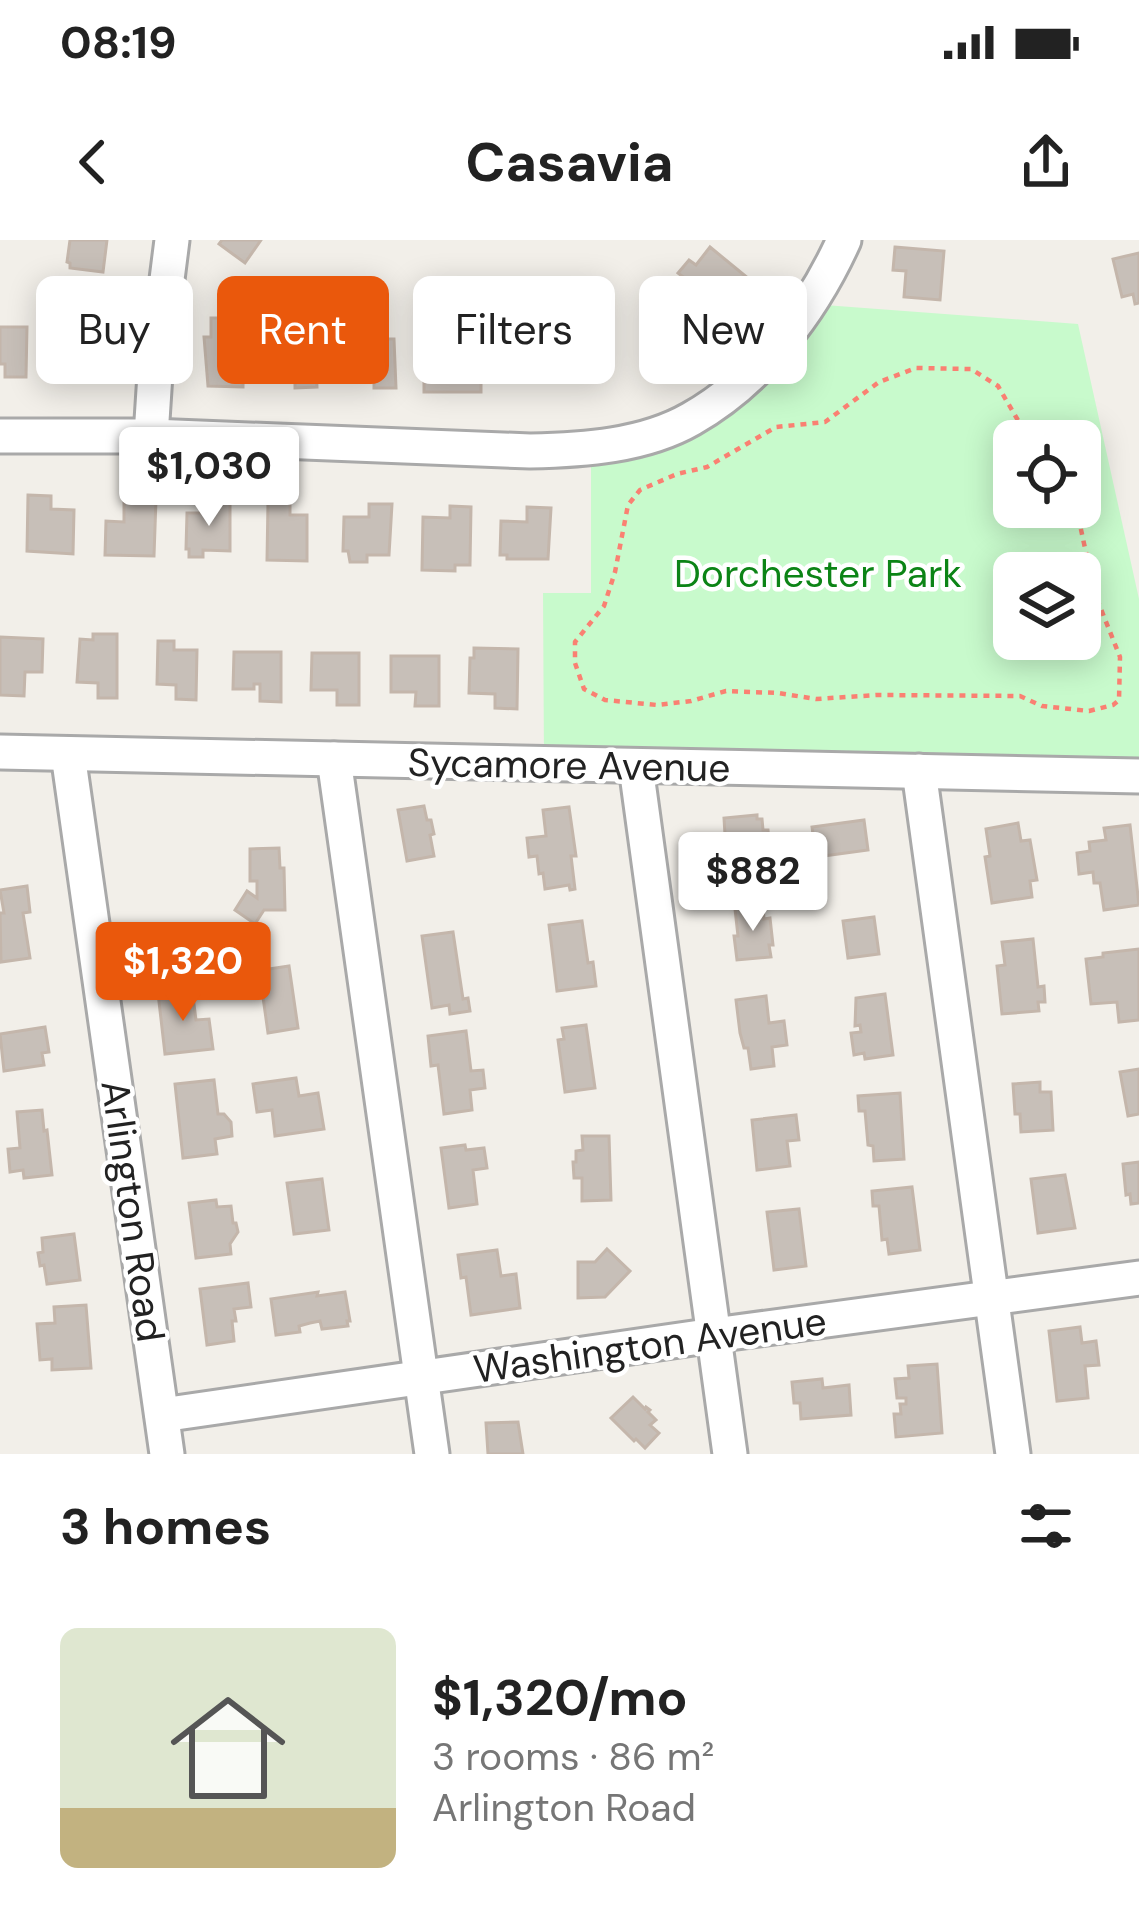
<!DOCTYPE html>
<html lang="en">
<head>
<meta charset="utf-8">
<style>
	:root { --surface:#fff; --page:#f2f2f2; --text:#222; --muted:#767676; --accent:#ea580c }
	body { margin:0; font-family:"DM Sans",sans-serif; background:var(--page); color:var(--text); height:100vh; display:flex; flex-direction:column; font-size:45px; white-space:nowrap }
	* { box-sizing:border-box; margin:0 }
	p { font-size:39px; color:var(--muted) }
	.icon { flex:none; width:66px; height:66px; fill:none; stroke:currentColor; stroke-width:2; stroke-linecap:round; stroke-linejoin:round }
	.map { position:relative; height:1214px; overflow:hidden }
	.sheet { display:flex; flex-direction:column; background:var(--surface); flex:1 }
	.sheet>* { flex:none }
	.hud { position:absolute; left:36px; top:36px; width:1068px; height:108px; display:flex; gap:24px }
	.buttons { position:absolute; left:993px; top:180px; display:grid; gap:24px }
	.buttons a { display:grid; place-items:center; width:108px; height:108px; border-radius:18px; background:var(--surface); box-shadow:0 6px 30px #0003; font-size:60px }
	.price { position:absolute; translate:-50% -102px; padding:0 27px; border-radius:12px; background:#fff; color:#222; font-size:39px; line-height:78px; filter:drop-shadow(0 3px 6px #0008) }
	.price::after { content:''; position:absolute; left:50%; top:72px; width:36px; height:27px; margin-left:-18px; background:inherit; clip-path:polygon(0 0,100% 0,50% 100%) }
	.price.selected { background:var(--accent); color:#fff }
	ul { padding:0; list-style:none }
	li { display:flex; align-items:center; gap:36px; height:300px; padding:0 60px }
	li span { display:grid; place-items:center; flex:none; width:336px; height:240px; border-radius:18px; color:#555 }
	li>.icon { margin-inline-start:auto }
	span .icon { width:144px; height:144px; fill:#fffc; stroke-width:1 }
	li b { font-size:51px }
	h2 { display:flex; justify-content:space-between; align-items:center; height:144px; padding:0 60px; font-size:51px }
	.tag { padding:0 42px; border-radius:18px; background:var(--surface); box-shadow:0 6px 30px #0003; font-size:42px; line-height:108px }
	.tag.selected { background:var(--accent); color:#fff }
	.status { display:flex; justify-content:space-between; align-items:center; height:84px; padding:0 60px; background:var(--surface); direction:ltr }
	.status svg { height:33px; fill:currentColor }
	header { display:flex; justify-content:space-between; align-items:center; height:156px; padding:0 60px; background:var(--surface); font-size:54px; font-weight:700 }
	.map>svg:first-child { display:block }
	.park { fill:#c8facc; fill-rule:evenodd }
	.building { fill:#c7bfb8; stroke:#c4b6ab; stroke-width:3 }
	.lines { fill:none; stroke-linecap:round; stroke-linejoin:round }
	.minor-casing { stroke:#a9a9a9; stroke-width:39 }
	.path { stroke:#fa8072; stroke-width:4.5; stroke-dasharray:6 6; stroke-linecap:butt }
	.minor { stroke:#fff; stroke-width:33 }
	.labels { text-anchor:middle; dominant-baseline:central; stroke-width:9; stroke-linejoin:round; paint-order:stroke }
	.park-label { font-size:39px; fill:#0c8416; stroke:#fff }
	.street-label { font-size:39px; fill:#222; stroke:#fff }
</style>
</head>
<body>
<div class="status"><b>08:19</b><svg viewBox="0 0 49 12"><path d="M0 12V9h3v3zM5 12V6h3v6zM10 12V3h3v9zM15 12V0h3v12zM26 1h20v11H26zM47 4h2v5h-2z"/></svg></div>
<header><svg class="icon" aria-label="back" viewBox="0 0 24 24"><path d="M15 5l-7 7 7 7"/></svg>Casavia<svg class="icon" aria-label="share" viewBox="0 0 24 24"><path d="M12 15V3M7 8l5-5 5 5M5 13v7h14v-7"/></svg></header>
<div class="map">
<svg width="1139" height="1214" viewBox="0 0 1139 1214">
	<rect width="100%" height="100%" fill="#f2efe9"/>
	<!-- park -->
	<path class="park" d="M811,64L1078,84L1139,359V536L544,524L543,353H591V207L662,192ZM1014,201H1080V267H1014ZM1014,333H1080V399H1014Z"/>
	<!-- building -->
	<g class="building">
		<path d="M70,0H107L103,32L70,28V23L67,22Z"/>
		<path d="M222,0H261L245,23L219,4Z"/>
		<path d="M710,7L749,39L735,55L723,46L712,60L678,33L689,20L696,25Z"/>
		<path d="M895,7L944,11L940,60L904,57L906,31L893,30Z"/>
		<path d="M1139,13V63L1135,64L1133,54L1122,57L1113,19Z"/>
		<path d="M66,70L99,75L89,142L64,138L65,128L58,126Z"/>
		<path d="M211,78H244L243,147L208,146L204,97H211Z"/>
		<path d="M0,87H27L26,137H5V124H0Z"/>
		<path d="M268,97H315L317,147L295,148V133H268Z"/>
		<path d="M353,99H394L396,148H374V134H347V104H353Z"/>
		<path d="M436,106H454V120H469V128H481V152H424V120H436Z"/>
		<path d="M28,255L51,256V269L74,270L73,314L27,311Z"/>
		<path d="M124,258L156,259L154,316L105,315L106,281L124,282Z"/>
		<path d="M207,260H230V311L203,310V317H189V309H186L187,273H207Z"/>
		<path d="M268,262H290V275H307V321L267,320Z"/>
		<path d="M369,264H392L389,315H367V322H350L348,311H343L344,277H369Z"/>
		<path d="M450,266L471,267L470,325H455V331L422,330L423,277L450,278Z"/>
		<path d="M527,267L551,268L548,319H507V315H500L501,281L527,282Z"/>
		<path d="M93,394H117V458H98V443L77,442L80,399L93,400Z"/>
		<path d="M0,397L43,399L42,432H25L24,456L0,455Z"/>
		<path d="M158,401H174V410H197L196,460L176,459V445L157,444Z"/>
		<path d="M474,408L518,409L517,469L495,468V454L469,453L470,418H474Z"/>
		<path d="M234,412H281V462L260,461V444H254V449H233Z"/>
		<path d="M312,413H359V465H337V450H311Z"/>
		<path d="M391,416H439V466H415L416,452H391Z"/>
		<path d="M424,566L427,580H431L434,594L430,595L434,616L407,621L398,570Z"/>
		<path d="M569,567L576,616H571L575,649L570,650L569,645L545,649L543,633L539,634L537,616L529,617L527,598L546,596L543,570Z"/>
		<path d="M757,575V579H762L763,590H768L770,614L759,615L760,626L727,628L724,578Z"/>
		<path d="M864,580L868,610L816,617L812,587Z"/>
		<path d="M1018,583L1021,601L1030,600L1037,640L1030,641L1032,657L992,663L985,617L990,616L986,589Z"/>
		<path d="M1130,585L1139,665L1104,670L1100,643H1094L1093,632L1079,634L1077,613L1090,611L1089,602L1106,600L1104,588Z"/>
		<path d="M279,608L280,628H284L285,670H264L255,684L235,670L247,651L257,658V641H250V609Z"/>
		<path d="M27,646L30,672L23,673L30,718L1,722L0,673H4L0,650Z"/>
		<path d="M763,665L764,679L770,678L773,705H769L771,717L737,720L734,696H738L735,669Z"/>
		<path d="M874,677L879,714L848,718L843,681Z"/>
		<path d="M582,681L588,723L593,722L596,746L557,751L549,685Z"/>
		<path d="M453,692L463,759L468,758L470,771L450,774L449,765L432,768L422,696Z"/>
		<path d="M1033,699L1038,747L1044,746L1045,762H1038L1039,771L1002,774L997,726L1005,725L1002,702Z"/>
		<path d="M1139,709V780L1119,782L1117,762L1091,764L1086,719L1103,717V713Z"/>
		<path d="M289,726L298,788L268,793L262,750L252,751L249,732Z"/>
		<path d="M192,749L196,780L209,779L213,809L165,814L158,753Z"/>
		<path d="M885,754L893,815L865,819L864,813L854,815L851,793L861,792L860,785L855,786L856,758Z"/>
		<path d="M766,756L769,783L784,781L787,805L772,807L774,826L751,829L748,808H744L740,793L736,760Z"/>
		<path d="M586,785L595,848L565,852L558,800L564,799L562,788Z"/>
		<path d="M45,787L49,812L42,813L44,825L4,831L0,794Z"/>
		<path d="M466,791L471,831L483,830L485,848L470,850L472,870L444,874L438,825L431,826L428,796Z"/>
		<path d="M1139,829V874L1128,876L1120,832Z"/>
		<path d="M296,838L299,856L318,853L324,889L275,896L272,870L257,872L253,844Z"/>
		<path d="M214,840L218,874H224L231,882L232,896L215,899L217,914L183,918L175,844Z"/>
		<path d="M1040,842V852H1051L1053,890L1021,892L1020,874H1015L1013,844Z"/>
		<path d="M900,853L904,919L874,921L873,906L868,905L865,871H859L858,856Z"/>
		<path d="M42,870L44,891L47,890L52,935L24,938L23,930L10,932L8,909L20,908L17,872Z"/>
		<path d="M796,875L799,900L787,901L790,926L757,930L752,880Z"/>
		<path d="M582,896H609L611,960L582,961V938H574L573,922H576V911L583,910Z"/>
		<path d="M465,905L466,910L484,908L487,928L473,930L477,964L449,968L441,908Z"/>
		<path d="M1139,922V963L1131,964L1130,954L1126,955L1123,924Z"/>
		<path d="M1065,935L1075,988L1038,993L1031,939Z"/>
		<path d="M322,939L329,990L294,994L287,943Z"/>
		<path d="M912,947L920,1010L889,1014L887,999L882,1000L879,966H873L872,951Z"/>
		<path d="M216,960L217,967L231,966L233,983H236L238,992L230,1004L231,1014L196,1018L189,963Z"/>
		<path d="M799,969L806,1026L774,1030L767,972Z"/>
		<path d="M74,994L80,1040L47,1044L44,1025L40,1026L38,1013L43,1012L42,998Z"/>
		<path d="M607,1009L630,1031L605,1057L578,1058V1022H595Z"/>
		<path d="M497,1010L501,1036L516,1034L520,1068L471,1075L466,1037L461,1038L458,1015Z"/>
		<path d="M248,1043L251,1067L234,1069L236,1081H232L234,1101L207,1105L200,1049Z"/>
		<path d="M318,1052L317,1056L345,1052L350,1081H347L348,1086L322,1089L320,1081L310,1083L299,1086L300,1092L276,1095L271,1059Z"/>
		<path d="M86,1065L91,1128L52,1130V1119L40,1120L37,1084L55,1083L54,1067Z"/>
		<path d="M1080,1087L1082,1103L1096,1101L1099,1125L1085,1126L1088,1158L1057,1161L1049,1091Z"/>
		<path d="M937,1124L942,1193L896,1197L894,1174H901L900,1164H906V1158H897L895,1139L909,1138L908,1126Z"/>
		<path d="M822,1139L823,1148L849,1145L851,1175L801,1179L800,1163H794L792,1142Z"/>
		<path d="M633,1157L645,1169L646,1167L650,1170L648,1172L656,1180L650,1185L659,1193L645,1208L636,1199L634,1201L611,1178Z"/>
		<path d="M518,1182L523,1214H488L486,1183Z"/>
	</g>
	<g class="lines">
		<defs>
			<g id="minor">
				<path d="M0,196H151L530,211C583,210 644,206 691,179C760,140 812,71 844,0"/>
				<path d="M151,196L155,134L172,0"/>
				<path d="M0,512L1139,536"/>
				<path d="M68,514L167,1214"/>
				<path d="M334,519L432,1214"/>
				<path d="M636,527L730,1214"/>
				<path d="M919,531L1013,1214"/>
				<path d="M162,1175L714,1095L1139,1038"/>
			</g>
		</defs>
		<!-- minor casing -->
		<use href="#minor" class="minor-casing"/>
		<!-- path -->
		<path class="path" d="M1030,201L998,146L971,129L916,128L879,142L825,182L776,187L707,227L677,234L640,250L628,265L615,332L604,366L575,402V423L584,449L605,460L657,465L691,461L726,451L778,453L816,459L877,455L1020,456L1042,466L1089,471L1113,465L1119,460L1120,417L1095,354L1080,285L1072,267"/>
		<!-- minor -->
		<use href="#minor" class="minor"/>
	</g>
	<g class="labels">
		<!-- park labels -->
		<g class="park-label">
			<text x="818" y="333">Dorchester Park</text>
		</g>
		<!-- street labels -->
		<g class="street-label">
			<text transform="translate(569 525) rotate(1)">Sycamore Avenue</text>
			<text transform="translate(133 971) rotate(82)">Arlington Road</text>
			<text transform="translate(650 1105) rotate(-8)">Washington Avenue</text>
		</g>
	</g>
</svg>
<div class="buttons">
<a><svg class="icon" aria-label="locate" viewBox="0 0 24 24"><circle cx="12" cy="12" r="6"/><path d="M12 2v4M12 18v4M2 12h4M18 12h4"/></svg></a>
<a><svg class="icon" aria-label="layers" viewBox="0 0 24 24"><path d="M12 4l9 5-9 5-9-5zM3 14l9 5 9-5"/></svg></a>
</div>
<b class="price" style="left:209px;top:289px">$1,030</b>
<b class="price" style="left:753px;top:694px">$882</b>
<b class="price selected" style="left:183px;top:784px">$1,320</b>
<div class="hud">
<a class="tag">Buy</a>
<a class="tag selected">Rent</a>
<a class="tag">Filters</a>
<a class="tag">New</a>
</div>
</div>
<section class="sheet">
<h2>3 homes<svg class="icon" aria-label="filters" viewBox="0 0 24 24"><path d="M4 7h16M4 17h16"/><circle cx="9" cy="7" r="2"/><circle cx="15" cy="17" r="2"/></svg></h2>
<ul>
<li><span style="background:linear-gradient(#dfe7d0 75%,#c2b280 0)"><svg class="icon" aria-label="home" viewBox="0 0 24 24"><path d="M3 11l9-7 9 7M6 9v11h12V9"/></svg></span><div><b>$1,320/mo</b><p>3 rooms · 86 m²</p><p>Arlington Road</p></div></li>
</ul>
</section>
</body>
</html>
